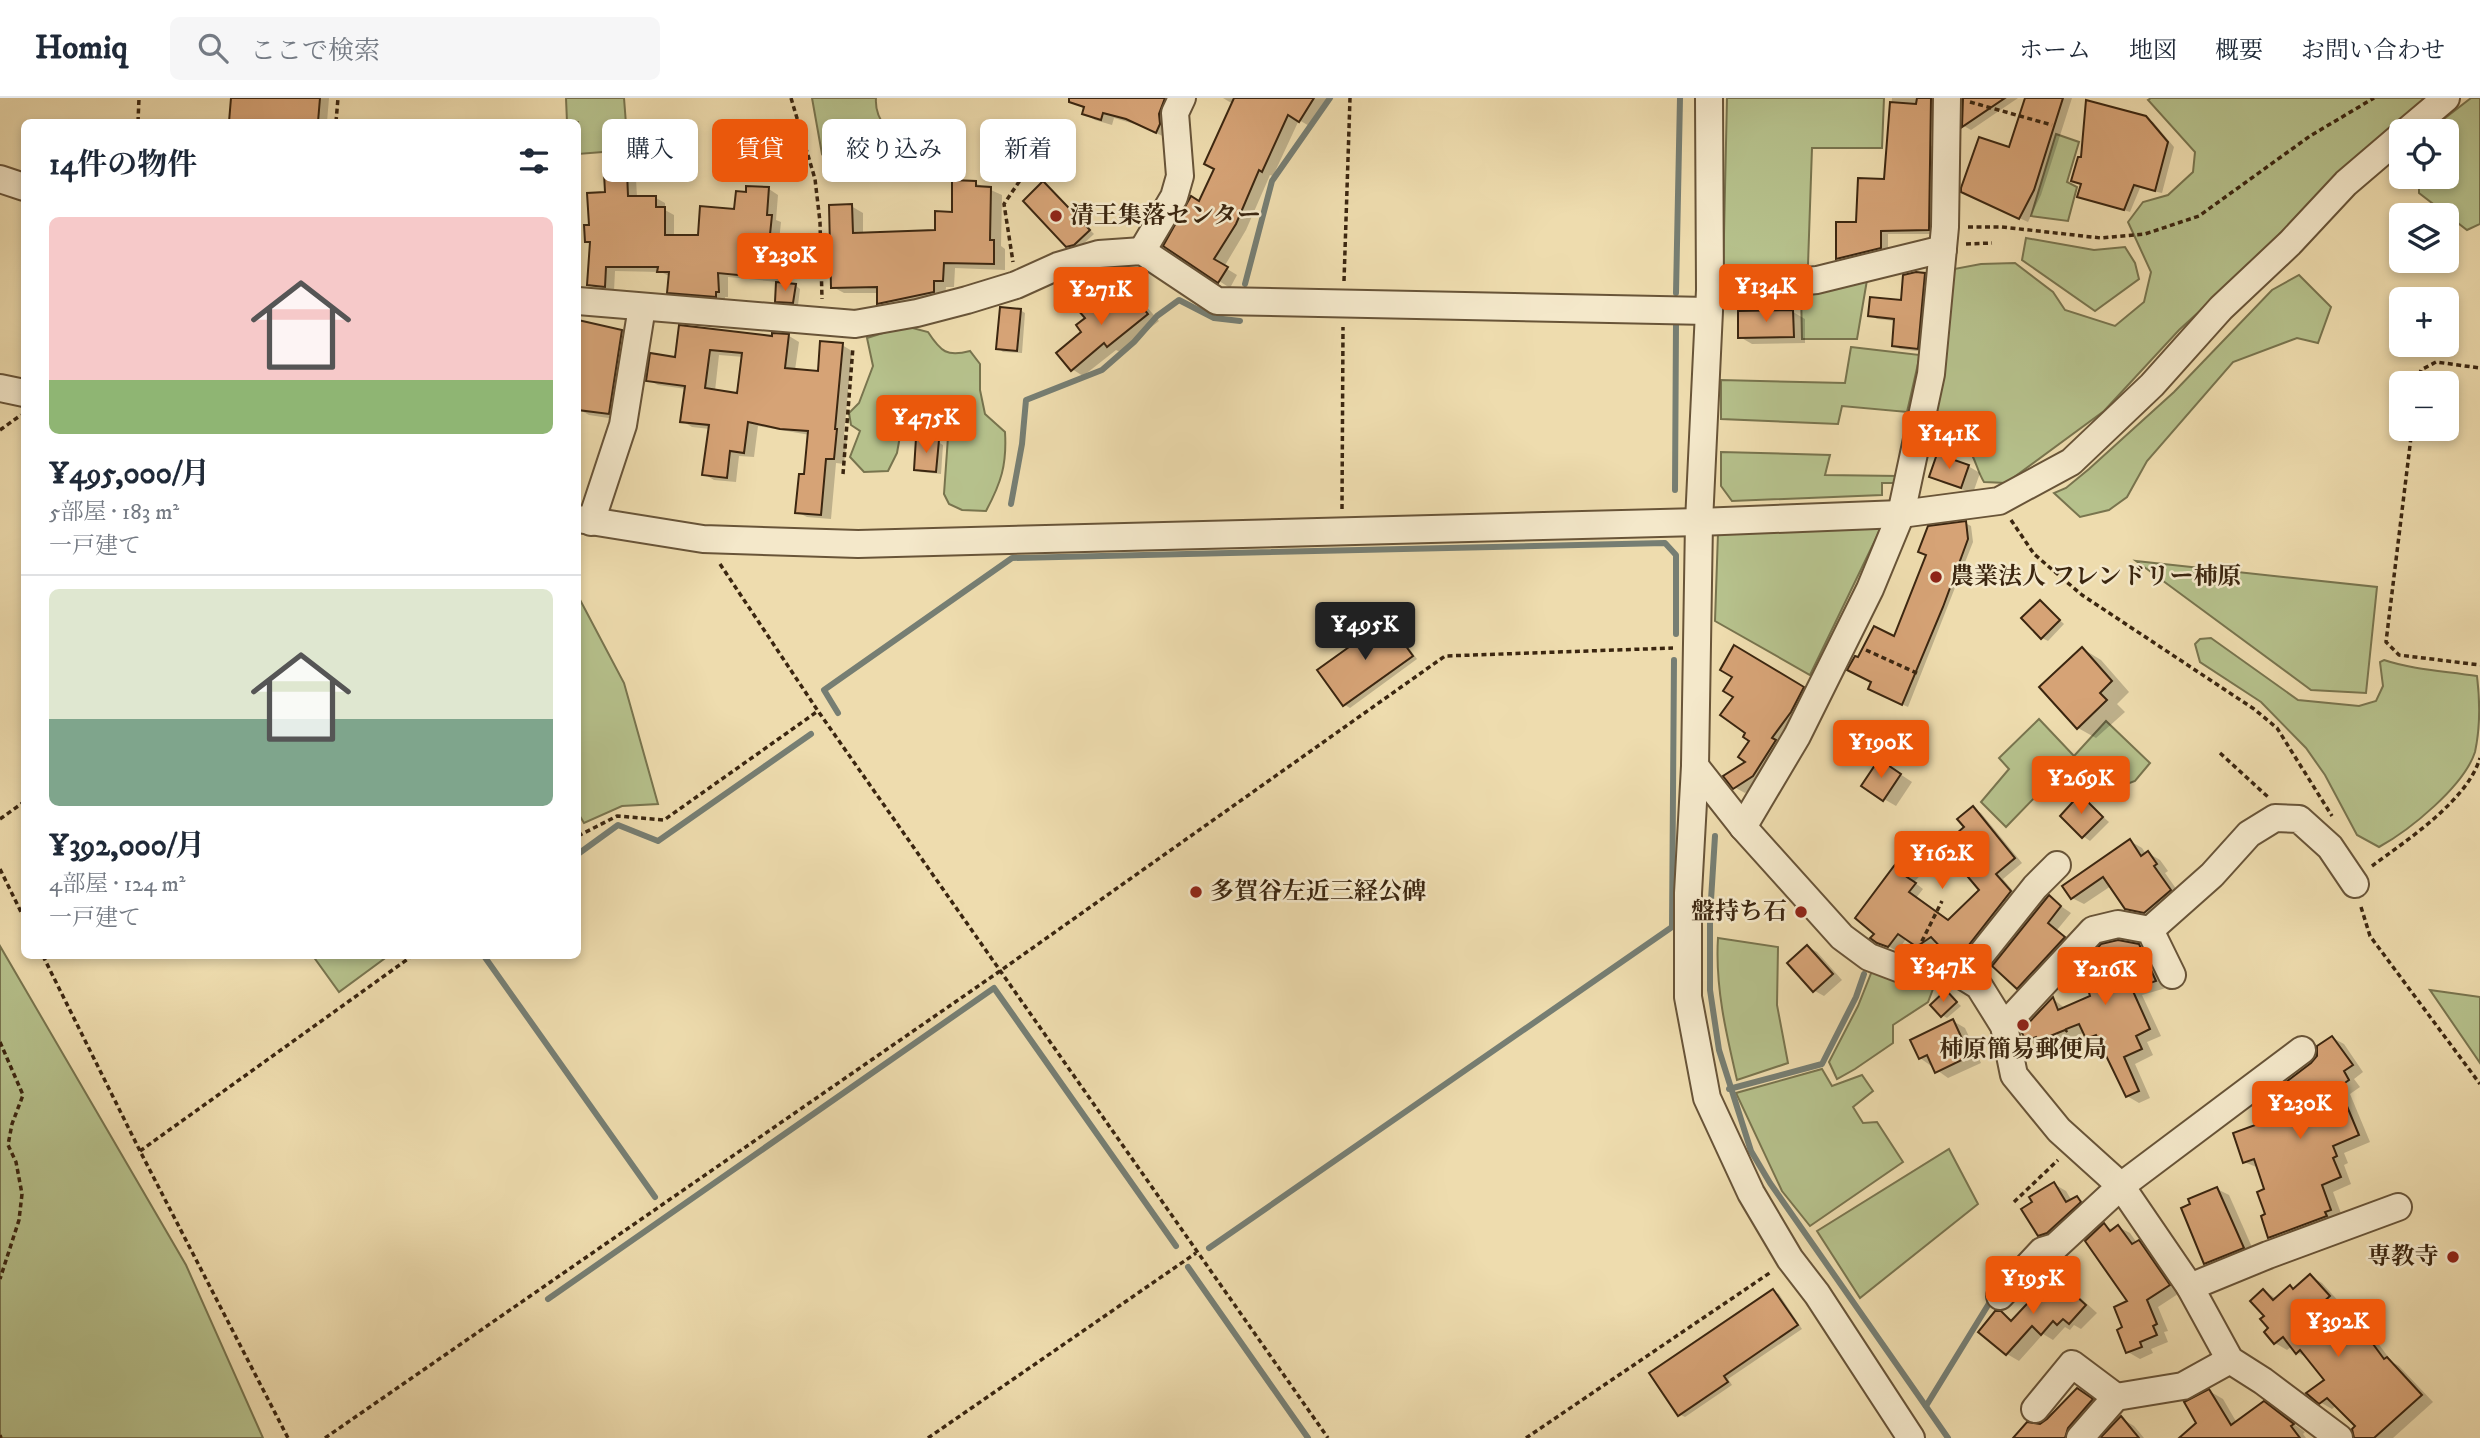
<!DOCTYPE html>
<html lang="ja">
<head>
<meta charset="utf-8">
<style>
	:root { --surface:#fff; --page:#f6f6f7; --text:#1f2937; --muted:#747a83; --line:#e0e1e3; --accent:#ea580c }
	body { margin:0; font-family:"IM FELL DW Pica","Noto Serif JP",serif; background:var(--page); color:var(--text); height:100vh; display:flex; flex-direction:column; font-size:26px; white-space:nowrap }
	* { box-sizing:border-box; margin:0 }
	p { font-size:23px; color:var(--muted) }
	.icon { flex:none; width:38px; height:38px; fill:none; stroke:currentColor; stroke-width:2; stroke-linecap:round; stroke-linejoin:round }
	.map { position:relative; flex:1; overflow:hidden }
	.drawer { position:absolute; left:21px; top:21px; width:560px; height:840px; display:flex; flex-direction:column; background:var(--surface); border-radius:10px; box-shadow:0 4px 10px #0003 }
	.drawer>* { flex:none }
	.hud { position:absolute; left:602px; top:21px; width:665px; height:63px; display:flex; gap:14px }
	.controls { position:absolute; left:2389px; top:21px; display:grid; gap:14px }
	.controls a { display:grid; place-items:center; width:70px; height:70px; border-radius:10px; background:var(--surface); box-shadow:0 4px 10px #0003; font-size:35px }
	.price { position:absolute; translate:-50% -60px; padding:0 16px; border-radius:7px; background:var(--accent); color:#fff; font-size:23px; line-height:46px; filter:drop-shadow(0 2px 4px #0008) }
	.price::after { content:''; position:absolute; left:50%; top:42px; width:21px; height:16px; margin-left:-10px; background:inherit; clip-path:polygon(0 0,100% 0,50% 100%) }
	.price.on { background:#222; color:#fff }
	ul { padding:0; list-style:none }
	li { display:grid; align-content:center; gap:14px; height:371px; padding:0 28px }
	li+li { border-top:2px solid var(--line) }
	li span { display:grid; place-items:center; height:217px; border-radius:10px; color:#555 }
	li>.icon { margin-inline-start:auto }
	span .icon { width:126px; height:126px; fill:#fffc; stroke-width:1 }
	li b { font-size:30px }
	h2 { display:flex; justify-content:space-between; align-items:center; height:84px; padding:0 28px; font-size:30px }
	.tag { padding:0 24px; border-radius:10px; background:var(--surface); box-shadow:0 4px 10px #0003; font-size:24px; line-height:63px }
	.tag.on { background:var(--accent); color:#fff }
	header { display:flex; align-items:center; gap:42px; box-sizing:border-box; height:98px; padding:0 35px; background:var(--surface); border-bottom:2px solid var(--line) }
	header strong { font-size:33px }
	nav { display:flex; gap:38px; margin-inline-start:auto; font-size:24px }
	.search { width:490px; height:63px; background:var(--page); display:flex; align-items:center; gap:18px; box-sizing:border-box; padding:0 24px; border-radius:10px; color:var(--muted); font-size:26px }
	.map>svg:first-child { display:block }
	.green { fill:#b6c18c; stroke:#78744e; stroke-width:2 }
	.shadow { fill:#0003; fill-rule:evenodd }
	.lines { fill:none; stroke-linecap:round; stroke-linejoin:round }
	.stream { stroke:#767e73; stroke-width:6 }
	.building { fill:#d6a376; stroke:#3b2610; stroke-width:2; fill-rule:evenodd }
	.minor-casing { stroke:#685438; stroke-width:30 }
	.path { stroke:#3b2610; stroke-width:3.5; stroke-dasharray:5 3.5; stroke-linecap:butt }
	.minor { stroke:#f4e8ca; stroke-width:26 }
	.poi-dot { fill:#8f2418; stroke:#f4e8ca; stroke-width:2.5 }
	.labels { text-anchor:middle; dominant-baseline:central; stroke-width:5; stroke-linejoin:round; paint-order:stroke }
	.poi-label { font-size:24px; font-weight:bold; fill:#3b2610; stroke:#f4e8ca; text-anchor:start }
</style>
</head>
<body>
<header>
<strong>Homiq</strong>
<div class="search"><svg class="icon" aria-label="search" viewBox="0 0 24 24"><circle cx="10" cy="10" r="6"/><path d="M15 15l6 6"/></svg>ここで検索</div>
<nav><a>ホーム</a><a>地図</a><a>概要</a><a>お問い合わせ</a></nav>
</header>
<div class="map">
<svg width="2480" height="1340" viewBox="0 0 2480 1340">
	<rect width="100%" height="100%" fill="#eedcae"/>
	<filter id="stains"><feTurbulence type="fractalNoise" baseFrequency=".00286" numOctaves="4"/><feColorMatrix values="0 0 0 0 .2 0 0 0 0 .09 0 0 0 0 .02 0 0 0 .5 -.17"/></filter>
	<radialGradient id="worn" r=".72"><stop offset=".6" stop-color="#630" stop-opacity="0"/><stop offset="1" stop-color="#630" stop-opacity=".3"/></radialGradient>
	<!-- green -->
	<g class="green">
		<path d="M566,0H624L628,52L578,56V24H567Z"/>
		<path d="M812,0H876C874,26 896,40 915,54L916,62C891,79 866,82 837,79L822,56Z"/>
		<path d="M1727,0H1884L1882,50H1812L1808,167L1723,181Z"/>
		<path d="M2151,0H2426L2368,54L2303,119L2179,232L2104,313L2006,385L1984,384C1977,373 1975,358 1967,349C1957,336 1943,332 1928,327L1954,171L1981,166L2015,165L2053,194L2065,212L2115,228L2144,204L2151,174L2128,124L2143,104L2168,97L2193,74L2195,54L2148,2Z"/>
		<path d="M2471,0H2480V126L2467,132L2419,95V79H2446V33H2435L2440,24Z"/>
		<path d="M2056,36L2079,44L2067,84L2077,89L2068,123L2031,118Z"/>
		<path d="M2026,140L2094,152L2125,149L2135,165L2139,181L2095,213L2022,162Z"/>
		<path d="M2299,177L2331,209L2318,245L2297,240L2233,264L2147,363L2127,399L2109,412L2080,419L2054,395L2066,390L2089,371L2174,294L2272,192Z"/>
		<path d="M1867,182L1857,241H1802L1801,192Z"/>
		<path d="M905,228L928,234C941,254 947,259 970,253L980,266V292L985,316L1005,334C1007,367 1001,385 986,413L962,412L949,406L944,396L948,339C929,325 920,327 900,338L897,355L888,373L864,374L850,359L860,333L851,327L849,315L859,305L873,268L867,240Z"/>
		<path d="M1851,249L1920,257L1907,314L1842,308L1838,326L1721,321V282L1845,285Z"/>
		<path d="M1721,354L1830,357L1825,377L1898,378L1895,385H1882V397L1732,403L1721,388Z"/>
		<path d="M1881,430L1810,577L1715,523L1718,435Z"/>
		<path d="M2136,463L2377,489L2366,595L2311,592Z"/>
		<path d="M578,498L624,585L658,706L622,708L584,725L578,715Z"/>
		<path d="M2211,540L2298,602L2359,608L2376,603L2383,588L2380,564L2384,562C2414,572 2446,573 2477,578C2480,603 2480,631 2475,654C2464,688 2410,732 2379,749L2357,737L2325,677L2306,650L2261,604L2200,564L2195,546L2200,541Z"/>
		<path d="M2039,621L2074,658L2106,623L2150,665L2135,683L2111,692L2074,659L2006,729L1981,704L2009,671L1999,660Z"/>
		<path d="M1718,840L1778,849L1777,907L1788,965L1737,982C1726,935 1715,888 1718,840Z"/>
		<path d="M0,848L186,1167L263,1340H0Z"/>
		<path d="M313,858H388L339,894Z"/>
		<path d="M1872,873L1933,891L1928,904L1893,927V945L1855,971L1837,981L1829,964L1858,908Z"/>
		<path d="M2430,892L2480,899V965Z"/>
		<path d="M1822,971L1832,988L1862,977L1873,993L1853,1009L1863,1025L1877,1024L1903,1064L1810,1128L1782,1093L1736,995Z"/>
		<path d="M1949,1051L1978,1106L1860,1200L1817,1133Z"/>
	</g>
	<!-- shadow -->
	<g class="shadow">
		<path d="M233,0H329L327,24H230Z"/>
		<path d="M1078,0H1179L1167,40L1138,27L1114,20L1112,27L1095,22L1084,16L1085,11L1076,5Z"/>
		<path d="M1223,0H1328L1311,29L1299,22L1273,78L1270,77L1246,132L1224,169L1237,177L1230,190L1165,148L1200,106L1216,71L1233,6Z"/>
		<path d="M1892,0H1935L1930,47L1938,52L1936,136H1888V154L1845,164L1838,160L1886,82Z"/>
		<path d="M1964,0H2018L1971,32L1964,28Z"/>
		<path d="M2027,0H2072L2041,97L2028,124L1971,98L2011,52Z"/>
		<path d="M2145,20L2153,24L2174,49L2162,95L2140,90L2130,114L2080,98L2083,87L2073,83Z"/>
		<path d="M481,22L485,24H458V23Z"/>
		<path d="M626,75L636,81L637,99L656,100L665,105V112L674,117V139H700L736,113L747,95L769,91L778,97L776,122L781,124L777,162L782,164L780,186L795,187L800,191L798,207L782,206L777,203L778,184L728,179V199H725V203L678,199L669,194V178L661,174L615,173L614,193L598,192L589,186L592,146L587,143L591,129L607,96Z"/>
		<path d="M975,85L1002,97L1001,148L1005,151V172L955,170L954,189H946L945,200L890,212L879,205V195H844L833,189L851,108L863,115V136L936,133L954,115Z"/>
		<path d="M1044,86L1094,136L1080,149L1073,151L1067,148Z"/>
		<path d="M1924,176L1931,180L1924,254L1900,251L1893,247L1896,223L1877,221L1870,217L1902,204Z"/>
		<path d="M1108,194L1124,204L1129,206L1135,201L1146,208L1159,223L1120,254L1116,252L1083,278L1072,271L1087,220L1099,201Z"/>
		<path d="M1020,212L1025,215L1022,255L1003,254L998,250Z"/>
		<path d="M1793,214L1805,221V245L1752,246L1740,239Z"/>
		<path d="M578,224L602,228L609,231L622,233L634,240L621,322L589,317L578,311Z"/>
		<path d="M680,229L773,240L774,237L789,238L799,244L795,272L819,274L842,247L852,253L844,336L847,339L844,366L836,365L831,421L807,419L797,414L806,378L810,337L758,328L754,359L739,358L736,384L714,382L704,376L710,331L692,329L682,323L686,291L658,287L648,282L677,260ZM719,257L744,259L739,297L715,293Z"/>
		<path d="M938,344L943,347L941,376L921,374L916,371Z"/>
		<path d="M1968,368L1980,375L1973,395L1943,385L1932,378Z"/>
		<path d="M1965,425L1971,428L1973,444L1908,609L1875,594L1873,584L1859,562L1895,540Z"/>
		<path d="M2040,504L2064,526L2048,543L2042,540Z"/>
		<path d="M1387,524L1392,527L1417,561L1350,610L1345,607L1320,573L1358,545L1370,530L1375,533Z"/>
		<path d="M1734,550L1813,596L1764,683L1745,695L1734,689L1748,664L1751,643L1735,598Z"/>
		<path d="M2083,551L2101,562L2129,594L2117,606L2125,614L2096,640L2078,630Z"/>
		<path d="M1891,670L1912,684L1896,708L1884,701Z"/>
		<path d="M2080,699L2109,724L2090,743L2083,738Z"/>
		<path d="M1973,710L1981,715L2022,765L2003,781L2018,799L1970,860L1959,853L1955,858L1938,844L1924,850L1907,840L1897,853L1873,840L1921,743L1939,758L1914,784L1923,791L1916,800L1949,823L1981,792L1966,729Z"/>
		<path d="M2130,743L2142,750L2146,756L2148,755L2160,762L2168,773L2165,775L2182,799L2157,821L2139,817L2126,810L2111,788L2084,806L2072,800Z"/>
		<path d="M2049,800L2071,815L2057,832L2075,846L2029,895L2018,889Z"/>
		<path d="M2139,848L2151,855L2166,890L2142,897L2161,938L2147,944L2153,957L2135,966L2150,1000L2139,1005L2127,998L2102,946L2100,947L2088,940L2085,934L2051,949L2046,946L2039,949L2027,942L2053,901L2066,911L2093,899Z"/>
		<path d="M1808,849L1817,854L1842,882L1824,898L1815,893L1790,865Z"/>
		<path d="M1946,894L1961,908L1947,920L1942,917Z"/>
		<path d="M1953,923L1965,930L1981,965L1948,980L1920,960Z"/>
		<path d="M2333,940L2344,946L2363,974L2354,981L2360,989L2350,996L2370,1044L2344,1055L2348,1065L2344,1067L2351,1086L2333,1094L2342,1118L2282,1146L2270,1139L2267,1092L2259,1070L2244,1064Z"/>
		<path d="M2054,1086L2066,1093L2072,1103L2077,1100L2089,1107L2051,1144L2039,1137Z"/>
		<path d="M2217,1091L2229,1097L2255,1156L2218,1172L2206,1165Z"/>
		<path d="M2104,1127L2113,1132L2118,1129L2130,1135L2137,1145L2139,1144L2151,1151L2181,1194L2158,1209L2168,1233L2164,1234L2168,1244L2151,1251L2153,1255L2140,1261L2128,1254L2124,1230L2130,1204Z"/>
		<path d="M2310,1178L2322,1185L2341,1206L2331,1214L2344,1232L2350,1228L2356,1232L2359,1230L2371,1236L2392,1264L2399,1268L2433,1304L2393,1340H2356L2358,1329L2337,1307L2332,1311L2320,1304L2326,1282L2309,1261L2297,1254L2292,1248L2287,1252L2275,1245L2266,1235L2271,1231L2266,1219L2264,1193L2277,1201L2291,1189L2295,1192Z"/>
		<path d="M2050,1183L2075,1195L2097,1215L2081,1231L2074,1227L2070,1232L2065,1229L2053,1242L2043,1236L2019,1263L2007,1256L2000,1215L2014,1223Z"/>
		<path d="M1773,1193L1779,1196L1802,1231L1728,1281L1732,1287L1685,1319L1679,1316Z"/>
		<path d="M2209,1293L2223,1301L2237,1325L2264,1305L2305,1334L2303,1336L2306,1340H2181L2198,1326Z"/>
		<path d="M2089,1299L2104,1309L2078,1340H2016Z"/>
		<path d="M2121,1320L2134,1328L2144,1340H2104Z"/>
	</g>
	<g class="lines">
		<!-- stream -->
		<g class="stream">
			<path d="M1245,186L1272,83L1330,0"/>
			<path d="M1676,195L1680,0"/>
			<path d="M1675,392L1676,225"/>
			<path d="M1011,406L1022,346L1026,302L1102,272L1134,244L1157,218L1179,202L1214,220L1240,223"/>
			<path d="M838,615L824,592L1012,460L1665,445L1676,457V536"/>
			<path d="M1715,738L1710,818V892L1719,952L1751,1053L1770,1085L1948,1340"/>
			<path d="M578,756L618,727L658,743L811,636"/>
			<path d="M484,858L655,1099"/>
			<path d="M1729,991L1822,966L1856,899L1864,876"/>
			<path d="M1209,1150L1672,829L1674,562"/>
			<path d="M1188,1169L1308,1340"/>
			<path d="M548,1201L994,890L1176,1148"/>
			<path d="M1926,1308L1993,1199"/>
		</g>
	</g>
	<!-- building -->
	<g class="building">
		<path d="M231,0H320L318,24H229Z"/>
		<path d="M1069,0H1165L1159,16L1160,26L1156,35L1126,21L1103,15L1101,22L1082,16L1084,9L1069,4Z"/>
		<path d="M1234,0H1314L1299,24L1288,17L1262,74L1259,72L1236,126L1214,161L1228,169L1218,185L1163,148L1191,98L1199,103L1214,71L1204,66Z"/>
		<path d="M1917,0H1931L1929,132L1881,133V150L1836,161V124H1856L1858,80L1884,81L1890,4L1916,6Z"/>
		<path d="M1963,0H2005L1962,29Z"/>
		<path d="M2025,0H2063L2034,92L2019,121L1961,94V90L1979,39L2009,49Z"/>
		<path d="M2086,2L2146,18L2168,44L2155,93L2134,87L2124,112L2077,99L2081,86L2071,83L2078,59H2081Z"/>
		<path d="M627,73L628,98H656V109H665V137H698L700,108L734,111L736,93L746,94V88L769,89L767,117H772L768,156L773,157L770,180L718,175L719,194H716V199L667,195L669,174H657L658,169H606L605,189L587,187L590,144H585L584,127H589L587,95L605,94L604,75Z"/>
		<path d="M952,82L976,83V88L991,89L990,142H994V166L944,165L943,183H934V194L877,206V189L831,190L829,107L852,106L853,135L935,132V113L952,114Z"/>
		<path d="M1043,83L1090,132L1074,147L1066,149L1023,103Z"/>
		<path d="M1916,174L1925,175L1918,251L1892,248L1894,221L1868,218L1870,199L1901,202L1903,177Z"/>
		<path d="M776,184L796,186L793,205L775,204Z"/>
		<path d="M1108,192L1115,201L1117,199L1122,204L1125,201L1127,205L1134,199L1148,216L1107,249L1104,245L1071,273L1056,255L1081,234L1076,227L1085,220L1078,212L1096,197L1098,200Z"/>
		<path d="M1000,209L1021,211L1017,253L996,251Z"/>
		<path d="M1793,212L1794,239L1738,240V213Z"/>
		<path d="M578,222L622,232L609,316L578,312Z"/>
		<path d="M679,227L772,238V235L789,236L785,270L818,273L820,243L843,245L835,331H837L834,361H826L821,417L795,415L799,376H804L808,333L780,331L748,324L744,355L730,353L727,380L702,377L709,327L680,324L685,288L646,283L650,255L675,259ZM710,252L742,255L737,295L705,290Z"/>
		<path d="M916,340L939,342L936,374L914,372Z"/>
		<path d="M1937,356L1969,367L1961,390L1929,379Z"/>
		<path d="M1966,423L1968,441L1943,509L1902,607L1868,591L1871,584L1847,572L1855,558L1858,559L1874,528L1894,538L1926,457L1918,454L1928,428Z"/>
		<path d="M2040,502L2060,522L2041,541L2021,520Z"/>
		<path d="M1387,522L1413,558L1343,608L1317,572L1356,544L1354,540L1370,528L1373,532Z"/>
		<path d="M1734,547L1804,589L1791,614L1772,640L1776,642L1753,678L1733,691L1723,678L1745,664L1738,659L1749,643L1743,639L1745,635L1720,617L1733,599L1723,593L1732,579L1720,572Z"/>
		<path d="M2082,549L2112,583L2100,595L2107,602L2077,631L2039,589Z"/>
		<path d="M1879,661L1901,676L1883,703L1861,688Z"/>
		<path d="M2080,696L2103,719L2082,740L2060,718Z"/>
		<path d="M1973,708L2015,760L1996,776L2011,793L1961,857L1952,849L1946,855L1931,839L1919,847H1914L1898,836L1888,849L1877,845L1870,840L1874,836L1855,820L1894,768L1921,741L1933,753L1907,779L1916,785L1909,794L1948,822L1979,792L1942,748L1964,729L1957,721Z"/>
		<path d="M2130,741L2141,758L2148,753L2157,766L2154,768L2171,792L2144,815L2125,811L2103,779L2071,801L2062,788Z"/>
		<path d="M2049,797L2061,808L2048,825L2065,839L2017,891L1992,868Z"/>
		<path d="M2118,842L2139,846L2156,883L2132,891L2150,931L2136,938L2142,951L2124,959L2139,993L2126,999L2096,937L2086,941L2079,926L2066,931L2067,934L2065,932L2038,943L2036,939L2026,943L2021,933L2053,899L2058,912L2090,898L2081,868L2101,846Z"/>
		<path d="M1807,847L1833,876L1813,894L1787,865Z"/>
		<path d="M1946,892L1957,904L1941,919L1930,907Z"/>
		<path d="M1953,921L1970,958L1935,975L1927,957L1919,961L1910,942Z"/>
		<path d="M2332,938L2353,967L2344,973L2349,982L2339,989L2359,1037L2333,1048L2337,1058L2333,1060L2341,1079L2322,1087L2331,1112L2325,1114L2327,1118L2268,1140L2261,1118L2265,1116L2257,1094L2264,1091L2254,1061L2243,1065L2233,1035L2269,1022L2256,1007L2311,965L2317,958V948Z"/>
		<path d="M2054,1084L2066,1104L2077,1098L2081,1104L2047,1135L2038,1138L2021,1111L2032,1104L2029,1099Z"/>
		<path d="M2217,1089L2244,1150L2204,1166L2181,1110L2190,1106L2188,1101Z"/>
		<path d="M2104,1125L2110,1133L2118,1127L2132,1146L2139,1142L2170,1187L2147,1202L2157,1226L2153,1228L2157,1237L2140,1244L2142,1249L2126,1255L2117,1232L2122,1229L2114,1209L2127,1203L2085,1143Z"/>
		<path d="M2310,1176L2330,1198L2320,1207L2340,1234L2349,1226L2353,1232L2359,1227L2384,1261L2387,1259L2422,1297L2374,1340H2354L2352,1331L2355,1328L2327,1300L2319,1306L2306,1295L2324,1282L2300,1252L2296,1256L2283,1239L2274,1246L2264,1234L2268,1230L2260,1221L2264,1218L2250,1203L2263,1191L2273,1202L2290,1187L2293,1191Z"/>
		<path d="M2050,1181L2059,1189L2063,1186L2086,1207L2069,1226L2063,1221L2057,1227L2053,1223L2041,1237L2032,1228L2006,1257L1978,1234L1995,1213H2001L2011,1223Z"/>
		<path d="M1773,1191L1798,1227L1724,1278L1728,1284L1678,1318L1649,1275Z"/>
		<path d="M2077,1290L2093,1301L2068,1330L2065,1340H2013L2027,1324L2040,1326L2047,1321Z"/>
		<path d="M2209,1291L2231,1327L2264,1303L2294,1326L2291,1328L2300,1340H2179L2196,1325L2184,1304Z"/>
		<path d="M2121,1318L2139,1340H2102L2101,1339Z"/>
	</g>
	<g class="lines">
		<defs>
			<g id="minor">
				<path d="M1709,0L1710,192L1699,424L1695,668L1688,795V899L1707,1000L1751,1095L1790,1161L1817,1196L1911,1340"/>
				<path d="M2407,33L2446,0"/>
				<path d="M0,81L24,89"/>
				<path d="M1142,153L1174,99L1180,78L1175,15L1182,0"/>
				<path d="M1710,192L1817,182L1943,151"/>
				<path d="M578,203L855,226L917,215L967,202L1016,187L1058,168L1099,156L1142,153L1217,203L1708,213"/>
				<path d="M0,290L24,295"/>
				<path d="M578,421L703,441L858,446L1699,424L1901,416L1999,403L2071,364L2152,287L2221,210L2290,145L2346,85L2401,38"/>
				<path d="M591,424L623,327L642,209"/>
				<path d="M1695,668L1743,729L1842,839L1869,859L1906,873L1958,875L1979,888L2004,928L2014,977L2059,1032L2121,1088L2190,1189L2230,1262L2263,1283L2339,1340"/>
				<path d="M1743,729L1797,638L1870,491L1901,416L1931,276L1945,129L1947,0"/>
				<path d="M2150,832L2212,777L2249,736L2275,720L2299,721L2330,749L2355,786"/>
				<path d="M1964,878L2035,789L2057,767"/>
				<path d="M2004,928L2093,832L2118,826L2150,832L2172,877"/>
				<path d="M2190,1189L2268,1157L2398,1109"/>
				<path d="M2000,1198L2042,1153L2055,1149L2121,1088L2302,952"/>
				<path d="M2035,1311L2072,1266L2116,1299"/>
				<path d="M2080,1340L2116,1299L2183,1288L2230,1262"/>
			</g>
		</defs>
		<!-- minor casing -->
		<use href="#minor" class="minor-casing"/>
		<!-- path -->
		<g class="path">
			<path d="M791,0L815,81L820,124L822,201"/>
			<path d="M1970,4L2052,27"/>
			<path d="M138,24L139,0"/>
			<path d="M336,24L338,0"/>
			<path d="M999,47L1027,72L1004,106L1013,164"/>
			<path d="M1968,129H2002L2101,140L2145,136L2199,118L2310,38L2374,0"/>
			<path d="M1966,146L1992,145"/>
			<path d="M1344,183L1350,0"/>
			<path d="M2417,285L2421,272L2436,264L2480,270"/>
			<path d="M2412,331L2386,544L2399,557L2480,567"/>
			<path d="M0,332L21,317"/>
			<path d="M843,376L853,249"/>
			<path d="M1342,411L1343,229"/>
			<path d="M2011,422L2034,456L2082,497L2254,611L2277,630L2332,718"/>
			<path d="M720,466L818,613L1328,1340"/>
			<path d="M1866,552L1919,576"/>
			<path d="M2220,655L2268,699"/>
			<path d="M0,721L24,704"/>
			<path d="M578,738L617,718L664,722L818,613"/>
			<path d="M2372,768C2407,742 2467,703 2480,660"/>
			<path d="M0,771L24,820"/>
			<path d="M2361,809L2370,838L2480,986"/>
			<path d="M1918,851L1942,803"/>
			<path d="M43,858L140,1053L288,1340"/>
			<path d="M0,944L23,997L12,1026L8,1047L16,1064L22,1096L19,1122L0,1181"/>
			<path d="M140,1053L412,858"/>
			<path d="M2014,1104L2058,1062"/>
			<path d="M0,1337L1,1340"/>
			<path d="M325,1340L1000,873L1445,558L1673,550"/>
			<path d="M928,1340L1196,1155"/>
			<path d="M1526,1340L1771,1174"/>
		</g>
		<!-- minor -->
		<use href="#minor" class="minor"/>
	</g>
	<!-- markers -->
	<g class="poi-dot">
		<circle cx="1056" cy="118" r="7"/>
		<circle cx="1936" cy="479" r="7"/>
		<circle cx="1196" cy="794" r="7"/>
		<circle cx="1801" cy="814" r="7"/>
		<circle cx="2023" cy="927" r="7"/>
		<circle cx="2453" cy="1159" r="7"/>
	</g>
	<g class="labels">
		<!-- poi labels -->
		<g class="poi-label">
			<text x="1070" y="118">清王集落センター</text>
			<text x="1950" y="479">農業法人 フレンドリー柿原</text>
			<text x="1210" y="794">多賀谷左近三経公碑</text>
			<text x="1787" y="814" text-anchor="end">盤持ち石</text>
			<text x="2023" y="952" text-anchor="middle">柿原簡易郵便局</text>
			<text x="2439" y="1159" text-anchor="end">専教寺</text>
		</g>
	</g>
	<rect width="100%" height="100%" filter="url(#stains)"/>
	<rect width="100%" height="100%" fill="url(#worn)"/>
</svg>
<div class="controls">
<a><svg class="icon" aria-label="locate" viewBox="0 0 24 24"><circle cx="12" cy="12" r="6"/><path d="M12 2v4M12 18v4M2 12h4M18 12h4"/></svg></a>
<a><svg class="icon" aria-label="layers" viewBox="0 0 24 24"><path d="M12 4l9 5-9 5-9-5zM3 14l9 5 9-5"/></svg></a>
<a>+</a>
<a>−</a>
</div>
<b class="price" style="left:785px;top:195px">¥230K</b>
<b class="price" style="left:1766px;top:226px">¥134K</b>
<b class="price" style="left:1101px;top:229px">¥271K</b>
<b class="price" style="left:926px;top:357px">¥475K</b>
<b class="price" style="left:1949px;top:373px">¥141K</b>
<b class="price on" style="left:1365px;top:564px">¥495K</b>
<b class="price" style="left:1881px;top:682px">¥190K</b>
<b class="price" style="left:2081px;top:718px">¥269K</b>
<b class="price" style="left:1942px;top:793px">¥162K</b>
<b class="price" style="left:1943px;top:906px">¥347K</b>
<b class="price" style="left:2105px;top:909px">¥216K</b>
<b class="price" style="left:2300px;top:1043px">¥230K</b>
<b class="price" style="left:2033px;top:1218px">¥195K</b>
<b class="price" style="left:2338px;top:1261px">¥392K</b>
<div class="hud">
<a class="tag">購入</a>
<a class="tag on">賃貸</a>
<a class="tag">絞り込み</a>
<a class="tag">新着</a>
</div>
<section class="drawer">
<h2>14件の物件<svg class="icon" aria-label="filters" viewBox="0 0 24 24"><path d="M4 7h16M4 17h16"/><circle cx="9" cy="7" r="2"/><circle cx="15" cy="17" r="2"/></svg></h2>
<ul>
<li><span style="background:linear-gradient(#f6c9c9 75%,#8fb573 0)"><svg class="icon" aria-label="home" viewBox="0 0 24 24"><path d="M3 11l9-7 9 7M6 9v11h12V9"/></svg></span><div><b>¥495,000/月</b><p>5部屋 · 183 m²</p><p>一戸建て</p></div></li>
<li><span style="background:linear-gradient(#dfe7d0 60%,#7fa58c 0)"><svg class="icon" aria-label="home" viewBox="0 0 24 24"><path d="M3 11l9-7 9 7M6 9v11h12V9"/></svg></span><div><b>¥392,000/月</b><p>4部屋 · 124 m²</p><p>一戸建て</p></div></li>
</ul>
</section>
</div>
</body>
</html>
